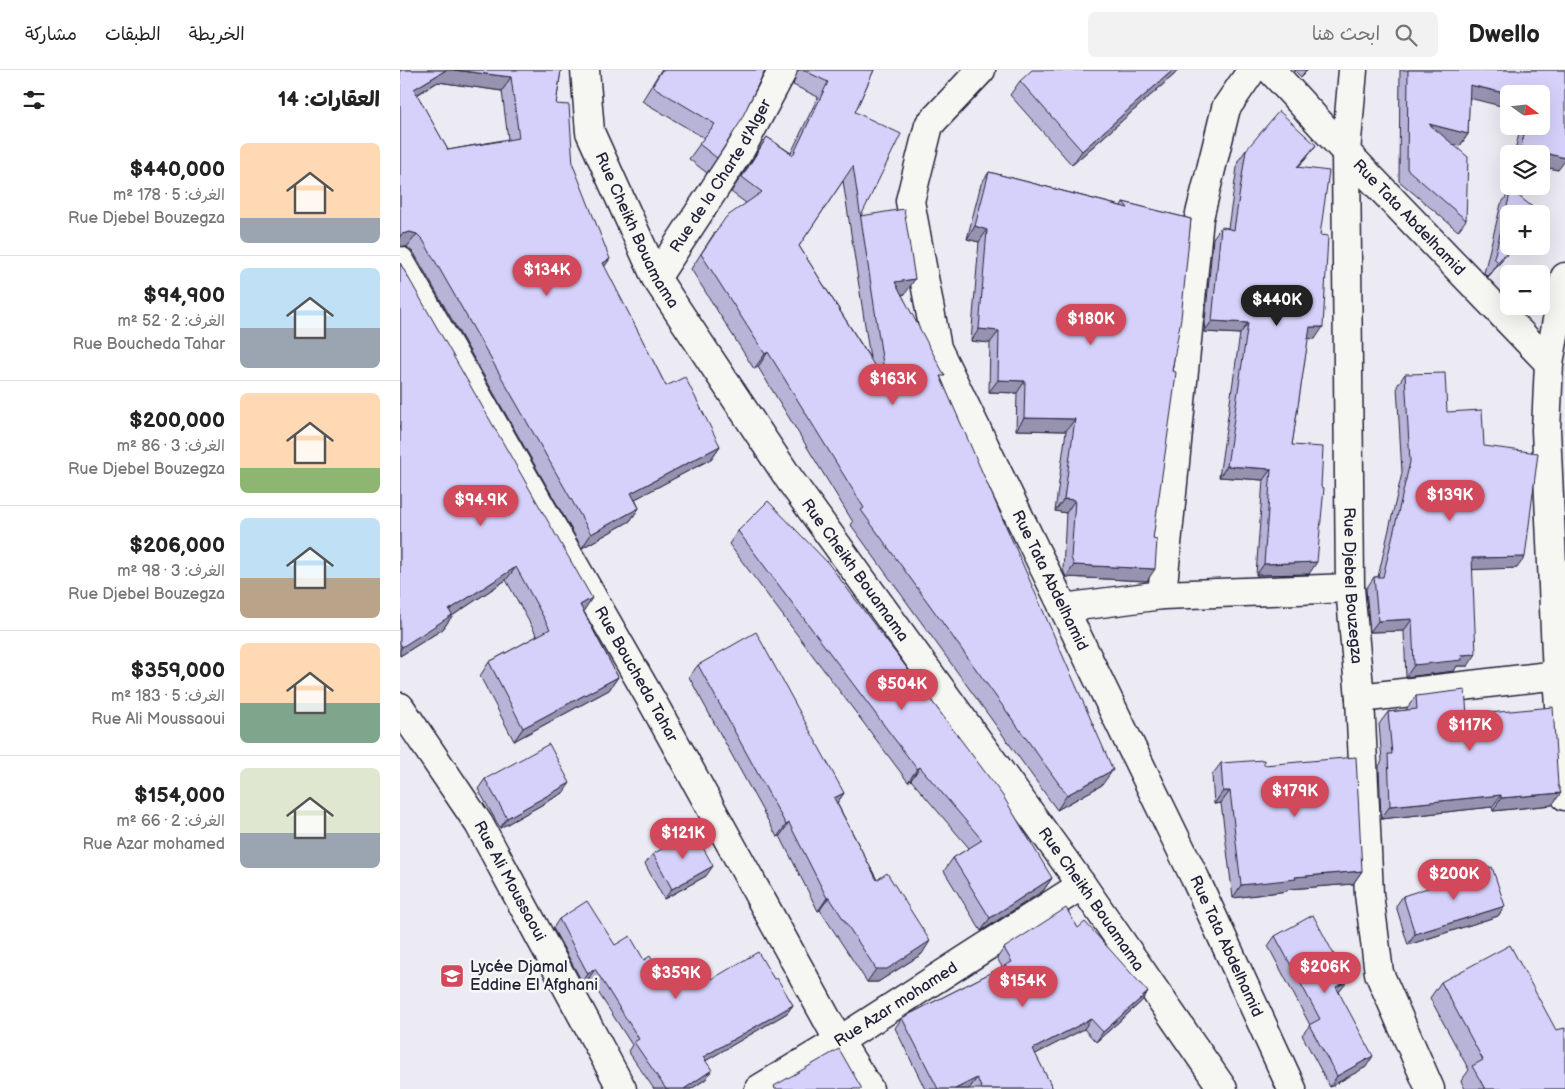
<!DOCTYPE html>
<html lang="ar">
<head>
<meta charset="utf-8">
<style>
	:root { --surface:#fff; --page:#f2f2f2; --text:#222; --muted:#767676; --line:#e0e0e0; --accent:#d1495b }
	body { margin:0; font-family:"Balsamiq Sans","Playpen Sans Arabic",sans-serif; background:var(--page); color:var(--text); direction:rtl; height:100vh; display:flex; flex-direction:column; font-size:19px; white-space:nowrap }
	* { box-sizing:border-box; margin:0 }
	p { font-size:16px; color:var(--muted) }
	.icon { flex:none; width:28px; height:28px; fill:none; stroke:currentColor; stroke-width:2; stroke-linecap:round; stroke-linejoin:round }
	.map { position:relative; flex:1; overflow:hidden; direction:ltr }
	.panel { display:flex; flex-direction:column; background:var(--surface); width:400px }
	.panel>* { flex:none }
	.needle { width:32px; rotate:105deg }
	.buttons { position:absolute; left:1100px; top:15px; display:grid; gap:10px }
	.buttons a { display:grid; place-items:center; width:50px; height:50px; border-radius:8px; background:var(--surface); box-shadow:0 5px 20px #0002; font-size:25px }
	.price { position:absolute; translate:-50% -42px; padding:0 11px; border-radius:18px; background:var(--accent); color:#fff; font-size:16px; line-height:32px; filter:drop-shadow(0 1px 2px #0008) }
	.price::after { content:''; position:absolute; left:50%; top:30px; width:15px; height:11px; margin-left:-8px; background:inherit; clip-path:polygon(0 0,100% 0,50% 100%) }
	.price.on { background:#222; color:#fff }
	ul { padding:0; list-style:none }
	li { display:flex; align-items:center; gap:15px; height:125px; padding:0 20px }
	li+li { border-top:1px solid var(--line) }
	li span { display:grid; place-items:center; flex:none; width:140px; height:100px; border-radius:8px; color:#555 }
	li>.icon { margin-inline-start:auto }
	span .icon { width:60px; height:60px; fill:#fffc; stroke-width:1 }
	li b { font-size:21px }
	h2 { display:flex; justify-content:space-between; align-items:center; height:60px; padding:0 20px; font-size:21px }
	header { display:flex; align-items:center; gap:30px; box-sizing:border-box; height:70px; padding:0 25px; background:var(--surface); border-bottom:1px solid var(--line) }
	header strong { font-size:24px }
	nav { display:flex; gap:28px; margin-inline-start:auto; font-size:18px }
	.search { width:350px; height:45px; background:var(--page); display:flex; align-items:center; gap:12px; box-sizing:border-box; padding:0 18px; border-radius:8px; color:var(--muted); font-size:19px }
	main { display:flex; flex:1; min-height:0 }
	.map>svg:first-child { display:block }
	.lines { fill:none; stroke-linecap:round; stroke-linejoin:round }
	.minor-casing { stroke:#22223b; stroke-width:31 }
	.minor { stroke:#f6f6f2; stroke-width:28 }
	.wall { fill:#b8b4d7; stroke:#22223b; fill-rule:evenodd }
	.shaded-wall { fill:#9692af; stroke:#22223b }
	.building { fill:#d6d1fa; stroke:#22223b; fill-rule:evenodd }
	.labels { text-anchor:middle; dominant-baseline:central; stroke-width:5; stroke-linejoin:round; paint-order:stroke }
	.street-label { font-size:16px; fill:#22223b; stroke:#f6f6f2 }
	.poi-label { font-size:16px; fill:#22223b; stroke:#f6f6f2; text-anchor:start }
</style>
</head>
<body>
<header>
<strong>Dwello</strong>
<div class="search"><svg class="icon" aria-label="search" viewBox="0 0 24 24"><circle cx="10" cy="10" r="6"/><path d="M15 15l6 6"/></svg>ابحث هنا</div>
<nav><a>الخريطة</a><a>الطبقات</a><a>مشاركة</a></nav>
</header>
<main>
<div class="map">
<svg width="1165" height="1019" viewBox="0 0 1165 1019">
	<rect width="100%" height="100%" fill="#ecebf4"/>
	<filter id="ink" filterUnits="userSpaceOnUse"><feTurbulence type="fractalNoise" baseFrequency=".02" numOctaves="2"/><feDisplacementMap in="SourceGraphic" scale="10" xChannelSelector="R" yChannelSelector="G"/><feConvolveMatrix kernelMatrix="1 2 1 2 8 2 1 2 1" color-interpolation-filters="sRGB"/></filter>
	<g filter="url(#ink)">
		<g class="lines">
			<defs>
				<g id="minor">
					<path id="s1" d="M185,0L190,62L256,208L390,410L682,815L823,1019"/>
					<path id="s2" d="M581,0L529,55L510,131L537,278L795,808L892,1019"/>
					<path id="s3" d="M871,0L946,82L1149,293"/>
					<path id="s4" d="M953,0L946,82L950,518L960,628L969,824L979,903L1030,1019"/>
					<path id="s5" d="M0,191L253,633L439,971L469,1019"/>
					<path d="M1165,207L1149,293L1146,360L1157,605L1165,726"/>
					<path id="s6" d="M256,208L342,77L383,0"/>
					<path d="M762,525L799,148L826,38L852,0"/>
					<path d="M663,538L762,525L950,518"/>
					<path d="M960,628L1157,605"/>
					<path id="s7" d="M0,637L79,754L222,1019"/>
					<path id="s8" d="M359,1019L439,971L682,815"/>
				</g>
			</defs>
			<!-- minor casing -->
			<use href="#minor" class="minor-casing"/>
			<!-- minor -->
			<use href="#minor" class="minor"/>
		</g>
		<!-- wall -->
		<g class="wall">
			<path d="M0,0H161L156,34L173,95L204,197L266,316L320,376L311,389L235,429L239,438L230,451L182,478L14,183L7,177L0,176ZM38,12L102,21L108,69L48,80L17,25Z"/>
			<path d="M261,0H366L364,2L317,88L307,103L289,89L304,68L242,31Z"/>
			<path d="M398,0H474L455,42L461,146L505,224L502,225L542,310L702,715L657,740L451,455L453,452L358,297L354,299L291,199L315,162L346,133L331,122L367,67L391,83L418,27L393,15ZM443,111L470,288L399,176Z"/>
			<path d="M894,0H908L901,7Z"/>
			<path d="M1000,0H1165L1158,100L1141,96V84H1114L1121,56H1141V24L1069,28L1068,64L1060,76L1052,74L1066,150L1058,161L999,111Z"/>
			<path d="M776,3L672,95L610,25L620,11Z"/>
			<path d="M846,80L908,86L899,97L920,165L915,269L908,268L892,375L909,504L856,505L863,410L819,407L840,264L804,262L813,168L821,157L828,158L838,91Z"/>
			<path d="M589,102L721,136L723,132L791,149L747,511L666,507L663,500L666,443L655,441L666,361L616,360L617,323L589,322L590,273L571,271L579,172L567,169L581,114Z"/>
			<path d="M1111,120L1109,176H1114L1088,207L1084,203L1101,134Z"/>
			<path d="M0,193L218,607L209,620L114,671L80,606L89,592L137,566L106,510L52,546L43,559L0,586Z"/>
			<path d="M1005,304L1084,376L1117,498L1072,499L1068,596H1057L1054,601L1006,607L1004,561L970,562L966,519L974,507H978L1002,403L997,316Z"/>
			<path d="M338,461L652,808L643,821L581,861L544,801L553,788L569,778L511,710L508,712L329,474Z"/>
			<path d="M298,595L444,723L437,733L477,810L522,884L478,912H467L420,840L418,841L380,766L377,767L289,607Z"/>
			<path d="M1016,626L1067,645L1152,735L1093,741L1092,737L981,749L979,696L982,691L979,654L988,642L1007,640V638Z"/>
			<path d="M821,693L864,695L962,801L953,814L889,819L887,821L833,828L821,733L814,734L812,705Z"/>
			<path d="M85,709L163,723L100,758L78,719Z"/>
			<path d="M253,784L306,806L264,829L245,794Z"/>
			<path d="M1003,826L1105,836L1098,846L1008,875L996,836Z"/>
			<path d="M159,849L215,875L244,890L259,902L274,915L312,909H374L393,935L387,943L305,991L306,1009L291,1019H254L228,981L232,975L189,908L182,912L153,858Z"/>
			<path d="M678,858L741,932L696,972L684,959L635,984L653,1019H525L495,958L502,948L602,897L597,888L604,878Z"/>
			<path d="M875,866L940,921L939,922L966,997L930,1017L902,965L910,955L868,876Z"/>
			<path d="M1041,912L1165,1019H1065L1061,1011L1069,1000L1030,928Z"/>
		</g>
		<!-- shaded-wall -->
		<g class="shaded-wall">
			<path d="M46,0H54L111,7L102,21L38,12L4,32L14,19Z"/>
			<path d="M773,0H778L776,3L672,95L682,81Z"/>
			<path d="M906,0H908L901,7Z"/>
			<path d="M1070,15L1109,24V38L1061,26Z"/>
			<path d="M1029,54L1068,64L1060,76L1020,66Z"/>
			<path d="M916,75L908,86L889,108L897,97Z"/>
			<path d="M1121,77L1165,88V91L1158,100L1141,96V84H1116Z"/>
			<path d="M575,156L587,160L579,172L567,169Z"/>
			<path d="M10,162L17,164L7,177L0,176V166L2,164Z"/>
			<path d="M1112,176H1114L1088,207L1098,192Z"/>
			<path d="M210,189L200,203L203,193Z"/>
			<path d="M515,209L505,224L485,227L495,212Z"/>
			<path d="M812,251L848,253L840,264L804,262Z"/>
			<path d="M910,257H923L915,269L902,268Z"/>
			<path d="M579,259L599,261L590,273L571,271Z"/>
			<path d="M368,282L358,297L354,299L365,284Z"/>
			<path d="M598,310L625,311L617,323L589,322Z"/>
			<path d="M624,348L675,349L666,361L616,360Z"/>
			<path d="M320,376L311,389L222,436L231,423Z"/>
			<path d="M827,396L871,399L863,410L819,407Z"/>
			<path d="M664,429L675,430L666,443L655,441Z"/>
			<path d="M239,438L230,451L182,478L191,464Z"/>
			<path d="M1125,487L1117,498L1064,500L1072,488Z"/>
			<path d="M917,492L909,504L856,505L864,494Z"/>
			<path d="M674,495L755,499L747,511L666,507Z"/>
			<path d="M116,497L106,510L52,546L43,559L0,586V580L2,577L49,540Z"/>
			<path d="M192,528L183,542L180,535Z"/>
			<path d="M1012,549L1004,561L970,562L978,551Z"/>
			<path d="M1076,584L1068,596H1057L1054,601L1006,607L1014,595L1061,585Z"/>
			<path d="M218,607L209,620L114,671L123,658Z"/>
			<path d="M520,697L511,710L508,712L517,699Z"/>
			<path d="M713,700L702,715L657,740L667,725Z"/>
			<path d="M170,713L163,723L100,758L107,748Z"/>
			<path d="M823,721H830L821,733L814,734Z"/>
			<path d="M444,723L435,736L434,728Z"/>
			<path d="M1161,723L1152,735L1093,741L1101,728Z"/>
			<path d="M1101,725L1092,737L981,749L990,736Z"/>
			<path d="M389,753L380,766L377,767L386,755Z"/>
			<path d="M313,796L306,806L264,829L272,819Z"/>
			<path d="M962,801L953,814L889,819L887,821L833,828L841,815L895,807Z"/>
			<path d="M652,808L643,821L581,861L590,848Z"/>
			<path d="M429,827L420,840L418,841L427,828Z"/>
			<path d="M1105,836L1098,846L1008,875L1015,864Z"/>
			<path d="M530,871L522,884L478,912H467L476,899Z"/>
			<path d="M195,899L189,908L182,912L188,904Z"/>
			<path d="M948,911L940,921L929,927L936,917Z"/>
			<path d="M748,922L741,932L696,972L703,962Z"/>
			<path d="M393,935L387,943L297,996L303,987Z"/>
			<path d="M691,949L684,959L626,989L633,979Z"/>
			<path d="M973,986L966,997L930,1017L937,1006Z"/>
			<path d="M312,1000L306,1009L291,1019H284Z"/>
			<path d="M577,1008L569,1019H555Z"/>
		</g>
		<!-- building -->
		<g class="building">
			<path d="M0,0H46L14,19L48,80L119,68L111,7L54,0H161L156,34L169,35L173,95L210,189L203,193L266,316L285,307L320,376L231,423L239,438L191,464L23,170L17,164L10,162L2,164L0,166Z"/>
			<path d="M262,0H365L339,54L317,88L299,74L315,54L252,16Z"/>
			<path d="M403,0H474L455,42L501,64L461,146L504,139L515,209L495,212L545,306H540L713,700L667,725L461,440L464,438L368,282L365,284L301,184L326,147L362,122L342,107L367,67L393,85L428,12ZM453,96L486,314L399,176Z"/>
			<path d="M632,0H773L682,81L620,11Z"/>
			<path d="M1008,0H1165V88L1121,77L1126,56H1141V24H1109L1070,15L1068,64L1029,54L1068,87L1066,150L1007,99Z"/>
			<path d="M879,41L916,75L897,97L929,101L920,165L928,166L923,257H910L892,375L923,377L921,417L924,418L917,492L864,494L871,399L827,396L848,253L812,251L821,157L834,160L846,80Z"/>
			<path d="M589,102L728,138L723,132L791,149L781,248L772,301L776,302L774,320L753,469L757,470L755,499L674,495L671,488L675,430L664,429L675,349L624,348L625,311L598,310L599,261L579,259L587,160L575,156Z"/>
			<path d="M1111,120L1140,143L1109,144V176H1112L1098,192L1094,188Z"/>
			<path d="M0,193L192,528L180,535L218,607L123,658L89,592L150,559L116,497L49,540L52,545L2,577L0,573Z"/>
			<path d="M1045,303L1047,342L1082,340L1084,376L1138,383L1125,487L1072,488L1076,584L1061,585L1062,590L1014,595L1012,549L978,551L974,507H983L1010,392L1005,304Z"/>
			<path d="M368,431L428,493L603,726L652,808L590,848L553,788L582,770L520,697L517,699L338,461Z"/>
			<path d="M356,562L444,723L434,728L477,810L487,803L530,871L487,899H476L429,827L427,828L389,753L386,755L298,595Z"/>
			<path d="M1065,620L1067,645L1153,637L1158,715L1161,723L1101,728V725L990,736L988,684H992L988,642L1017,639L1016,626Z"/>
			<path d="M149,674L170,713L107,748L85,709Z"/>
			<path d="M956,687L962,801L895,807L896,809L841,815L830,721H823L821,693L864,690V695Z"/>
			<path d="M294,761L313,796L272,819L253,784Z"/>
			<path d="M1092,797L1105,836L1015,864L1003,826Z"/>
			<path d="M187,831L215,875L230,866L244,890L250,886L259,902L264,899L274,915L303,896L312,909L358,882L374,909L377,908L393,935L303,987L312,1000L284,1019H266L234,972L239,969L195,899L188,904L159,849Z"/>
			<path d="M666,838L678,858L685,852L748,922L703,962L691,949L633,979L653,1019H582L577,1008L555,1019H538L502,948L612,892L604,878Z"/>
			<path d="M913,845L948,911L936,917L973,986L937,1006L909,955L920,949L875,866Z"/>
			<path d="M1110,875L1156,960L1165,958V1019H1085L1072,996L1083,990L1041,912Z"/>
			<path d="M439,979L462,1019H375L374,1016Z"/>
		</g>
	</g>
	<!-- icons -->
	<defs>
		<symbol id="school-square" viewBox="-11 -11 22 22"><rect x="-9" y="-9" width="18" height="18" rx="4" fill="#d1495b" stroke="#f6f6f2"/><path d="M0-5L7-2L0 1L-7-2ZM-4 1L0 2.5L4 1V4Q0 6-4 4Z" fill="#fff"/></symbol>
	</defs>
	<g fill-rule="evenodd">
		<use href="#school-square" x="38" y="892" width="28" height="28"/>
	</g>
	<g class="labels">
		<!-- street labels -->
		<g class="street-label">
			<text stroke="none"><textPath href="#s6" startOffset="121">Rue de la Charte d'Alger</textPath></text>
			<text stroke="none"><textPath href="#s3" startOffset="202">Rue Tata Abdelhamid</textPath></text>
			<text stroke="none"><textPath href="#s1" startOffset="171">Rue Cheikh Bouamama</textPath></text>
			<text stroke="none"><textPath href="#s1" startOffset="576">Rue Cheikh Bouamama</textPath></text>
			<text stroke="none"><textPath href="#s2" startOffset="562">Rue Tata Abdelhamid</textPath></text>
			<text stroke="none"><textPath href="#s4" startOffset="516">Rue Djebel Bouzegza</textPath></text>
			<text stroke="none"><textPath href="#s5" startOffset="476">Rue Boucheda Tahar</textPath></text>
			<text stroke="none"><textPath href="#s7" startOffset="206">Rue Ali Moussaoui</textPath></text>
			<text stroke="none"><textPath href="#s1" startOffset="981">Rue Cheikh Bouamama</textPath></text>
			<text stroke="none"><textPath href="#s2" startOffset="968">Rue Tata Abdelhamid</textPath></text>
			<text stroke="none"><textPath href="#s8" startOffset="161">Rue Azar mohamed</textPath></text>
		</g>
		<!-- poi labels -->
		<g class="poi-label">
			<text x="70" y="897">Lycée Djamal<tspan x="70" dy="18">Eddine El Afghani</tspan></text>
		</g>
	</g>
</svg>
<div class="buttons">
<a><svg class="needle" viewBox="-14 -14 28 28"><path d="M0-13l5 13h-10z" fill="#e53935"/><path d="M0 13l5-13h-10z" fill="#767676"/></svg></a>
<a><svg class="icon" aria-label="layers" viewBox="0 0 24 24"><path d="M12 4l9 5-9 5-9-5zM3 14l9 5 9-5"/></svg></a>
<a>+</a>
<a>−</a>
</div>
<b class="price" style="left:147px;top:227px">$134K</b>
<b class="price on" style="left:877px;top:257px">$440K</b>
<b class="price" style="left:691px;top:276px">$180K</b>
<b class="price" style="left:493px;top:336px">$163K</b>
<b class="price" style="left:1050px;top:452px">$139K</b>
<b class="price" style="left:81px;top:457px">$94.9K</b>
<b class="price" style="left:502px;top:641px">$504K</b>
<b class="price" style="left:1070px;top:682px">$117K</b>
<b class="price" style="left:895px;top:748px">$179K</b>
<b class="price" style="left:283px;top:790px">$121K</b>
<b class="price" style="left:1054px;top:831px">$200K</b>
<b class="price" style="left:925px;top:924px">$206K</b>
<b class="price" style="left:276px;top:930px">$359K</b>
<b class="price" style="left:623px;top:938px">$154K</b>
</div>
<section class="panel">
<h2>العقارات: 14<svg class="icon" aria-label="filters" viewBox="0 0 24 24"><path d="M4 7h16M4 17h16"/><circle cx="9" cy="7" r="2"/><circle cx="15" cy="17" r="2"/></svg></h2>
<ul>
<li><span style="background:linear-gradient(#ffd9b3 75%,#9aa5b1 0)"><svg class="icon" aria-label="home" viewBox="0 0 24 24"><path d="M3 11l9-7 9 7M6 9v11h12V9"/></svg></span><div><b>$440,000</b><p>الغرف: 5 · 178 m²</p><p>Rue Djebel Bouzegza</p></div></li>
<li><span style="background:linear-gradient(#bfe0f5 60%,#9aa5b1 0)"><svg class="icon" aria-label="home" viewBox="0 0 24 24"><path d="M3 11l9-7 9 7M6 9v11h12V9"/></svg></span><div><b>$94,900</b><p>الغرف: 2 · 52 m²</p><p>Rue Boucheda Tahar</p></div></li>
<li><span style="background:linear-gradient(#ffd9b3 75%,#8fb573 0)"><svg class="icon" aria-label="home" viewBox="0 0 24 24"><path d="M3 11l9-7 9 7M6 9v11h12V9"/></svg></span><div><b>$200,000</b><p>الغرف: 3 · 86 m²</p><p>Rue Djebel Bouzegza</p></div></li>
<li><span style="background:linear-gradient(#bfe0f5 60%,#b9a48a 0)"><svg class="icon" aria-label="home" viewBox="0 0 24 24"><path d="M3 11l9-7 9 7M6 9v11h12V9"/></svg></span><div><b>$206,000</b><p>الغرف: 3 · 98 m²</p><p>Rue Djebel Bouzegza</p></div></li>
<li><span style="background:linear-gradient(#ffd9b3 60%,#7fa58c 0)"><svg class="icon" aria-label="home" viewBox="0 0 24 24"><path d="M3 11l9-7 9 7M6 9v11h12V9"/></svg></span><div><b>$359,000</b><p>الغرف: 5 · 183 m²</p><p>Rue Ali Moussaoui</p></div></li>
<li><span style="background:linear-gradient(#dfe7d0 65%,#9aa5b1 0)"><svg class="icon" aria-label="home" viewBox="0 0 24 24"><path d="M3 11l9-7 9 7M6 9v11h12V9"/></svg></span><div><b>$154,000</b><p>الغرف: 2 · 66 m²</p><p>Rue Azar mohamed</p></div></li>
</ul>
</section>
</main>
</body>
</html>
